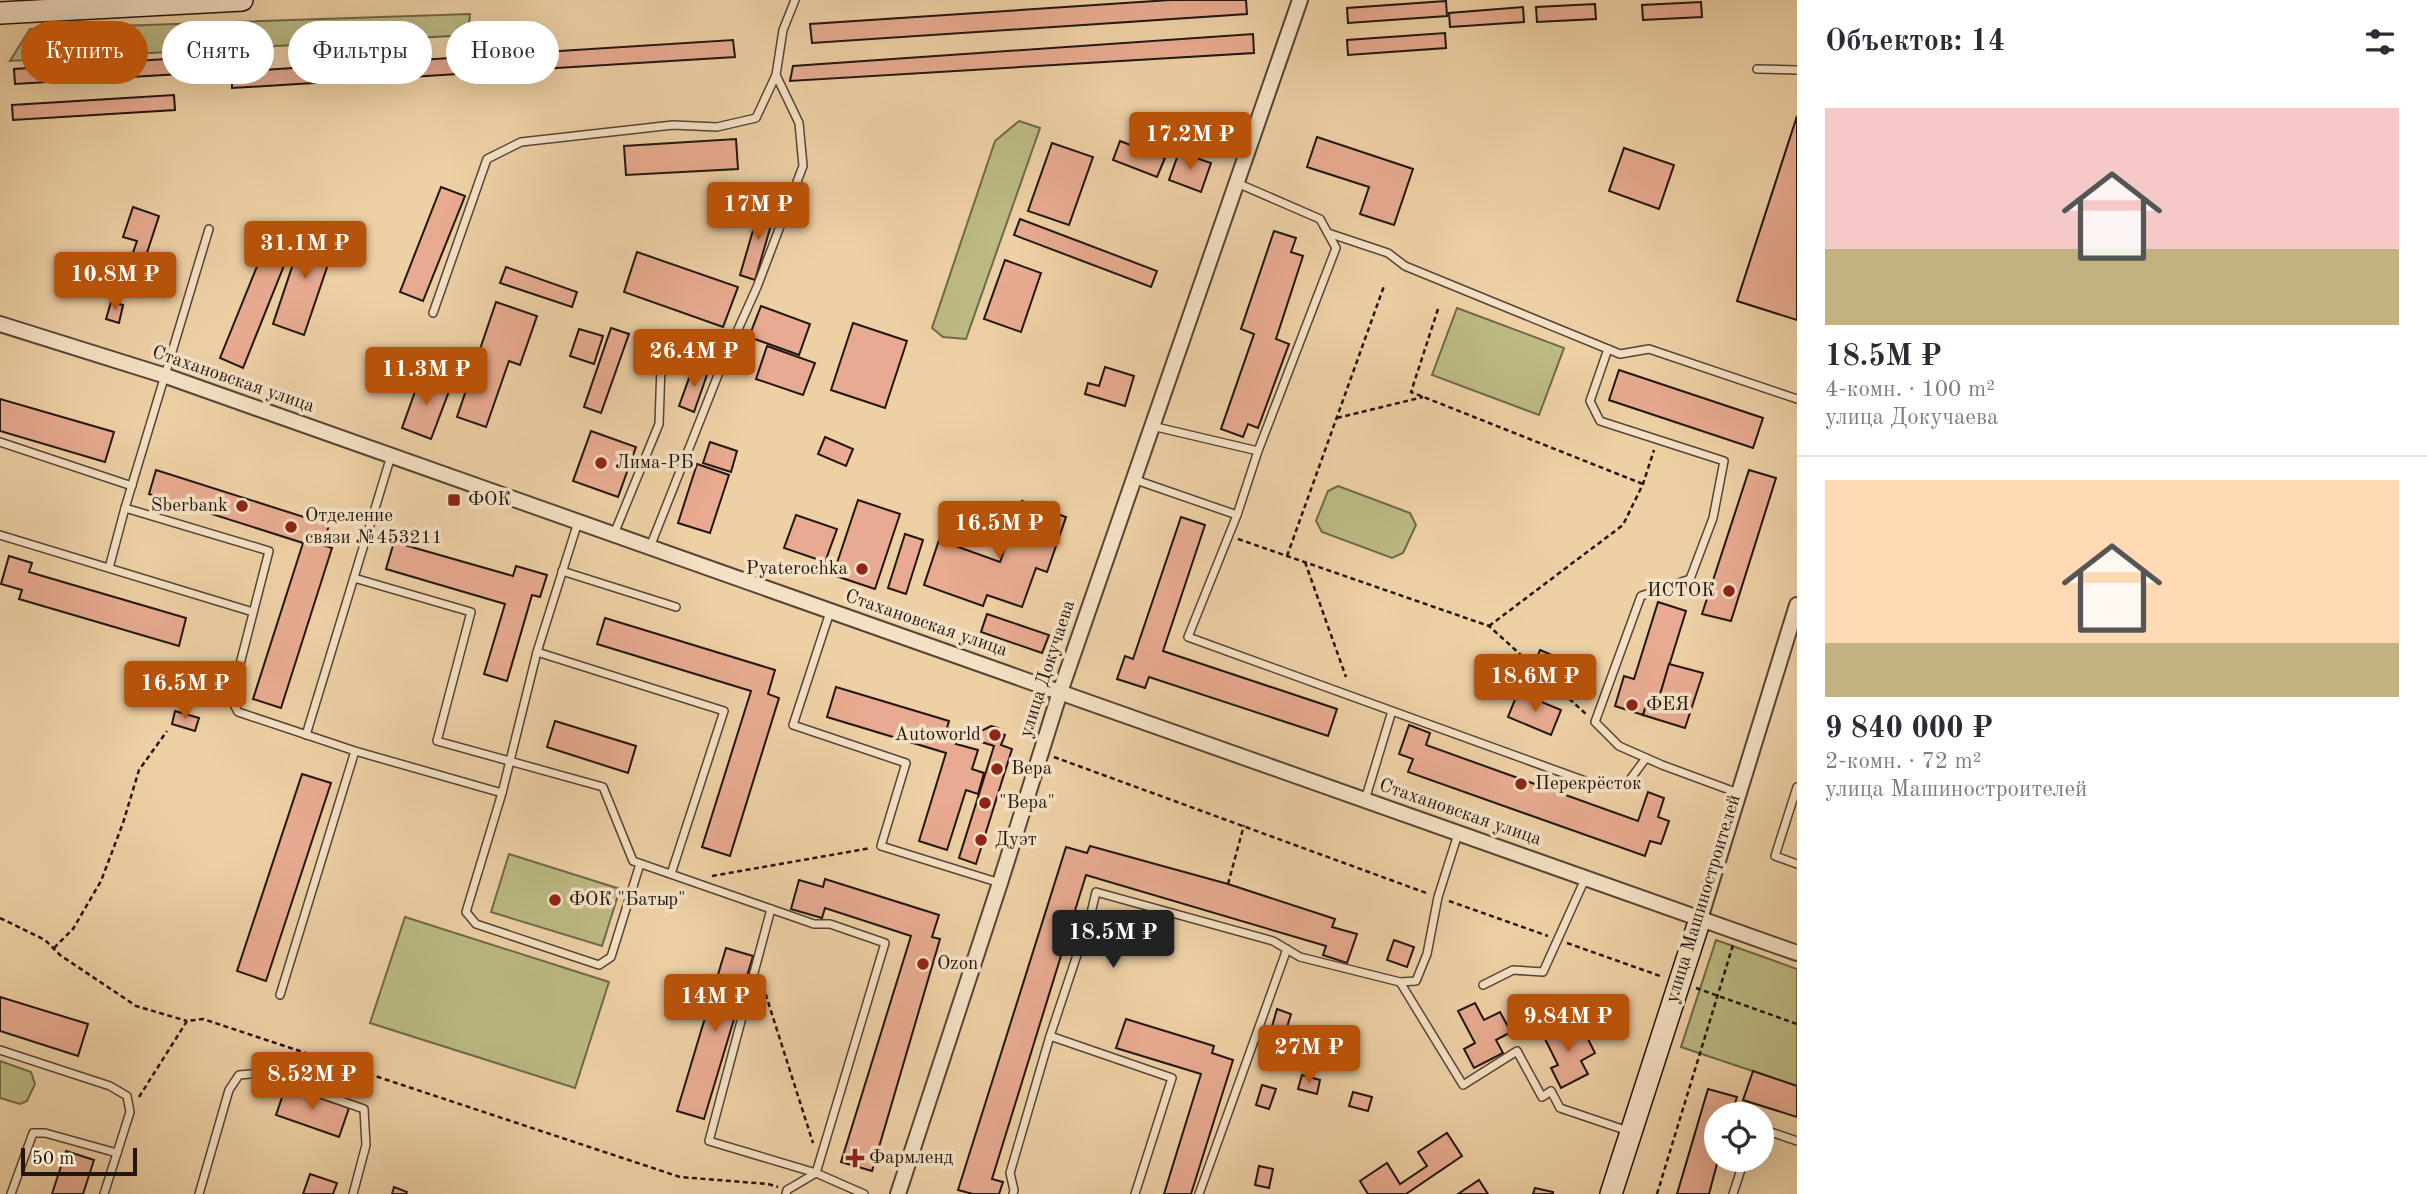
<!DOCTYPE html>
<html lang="ru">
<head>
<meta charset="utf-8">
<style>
	:root { --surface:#fff; --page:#f2f2f3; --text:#2b2b33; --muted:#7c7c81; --line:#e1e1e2; --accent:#b45309 }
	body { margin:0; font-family:"Old Standard TT",serif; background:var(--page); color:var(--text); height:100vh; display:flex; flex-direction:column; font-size:26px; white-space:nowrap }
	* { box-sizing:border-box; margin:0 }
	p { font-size:23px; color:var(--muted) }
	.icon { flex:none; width:38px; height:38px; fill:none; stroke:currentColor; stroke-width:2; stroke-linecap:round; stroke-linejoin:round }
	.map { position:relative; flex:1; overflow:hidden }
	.drawer { display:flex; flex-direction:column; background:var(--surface); width:630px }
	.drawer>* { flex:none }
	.guide { position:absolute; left:21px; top:21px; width:665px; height:63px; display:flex; gap:14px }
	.buttons { position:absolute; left:1704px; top:1102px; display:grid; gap:14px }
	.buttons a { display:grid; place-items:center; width:70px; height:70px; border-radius:50%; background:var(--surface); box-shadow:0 7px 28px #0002; font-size:35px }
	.scale { position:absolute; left:21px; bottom:18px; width:116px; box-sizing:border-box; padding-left:7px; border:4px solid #221611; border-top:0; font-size:19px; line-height:24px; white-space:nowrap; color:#221611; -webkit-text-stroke:5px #f4e0c4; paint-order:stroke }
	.price { position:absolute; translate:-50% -60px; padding:0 16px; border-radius:7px; background:var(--accent); color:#fff; font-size:23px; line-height:46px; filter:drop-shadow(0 2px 4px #0008) }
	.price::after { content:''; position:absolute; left:50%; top:42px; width:21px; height:16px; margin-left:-10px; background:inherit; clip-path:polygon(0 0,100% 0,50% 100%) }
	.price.current { background:#222; color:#fff }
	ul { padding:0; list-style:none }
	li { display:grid; align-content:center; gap:14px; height:371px; padding:0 28px }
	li+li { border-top:2px solid var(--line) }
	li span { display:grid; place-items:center; height:217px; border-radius:0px; color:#555 }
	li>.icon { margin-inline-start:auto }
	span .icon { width:126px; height:126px; fill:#fffc; stroke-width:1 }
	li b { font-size:30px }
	h2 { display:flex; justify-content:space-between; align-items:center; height:84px; padding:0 28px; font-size:30px }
	.tag { padding:0 24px; border-radius:32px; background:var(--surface); box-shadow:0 7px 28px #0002; font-size:24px; line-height:63px }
	.tag.current { background:var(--accent); color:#fff }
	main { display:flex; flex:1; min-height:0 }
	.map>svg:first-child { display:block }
	.green { fill:#bcba83; stroke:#6f684a; stroke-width:2 }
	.building { fill:#e8ab91; stroke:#221611; stroke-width:2 }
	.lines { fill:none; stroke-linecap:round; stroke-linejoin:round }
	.lane-casing { stroke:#554436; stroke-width:10 }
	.street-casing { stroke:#554436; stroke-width:18 }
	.secondary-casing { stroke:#221611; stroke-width:24 }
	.path { stroke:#221611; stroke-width:2.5; stroke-dasharray:5 3.5; stroke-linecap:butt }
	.lane { stroke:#f4e0c4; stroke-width:7 }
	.street { stroke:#f4e0c4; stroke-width:14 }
	.secondary { stroke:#f4e0c4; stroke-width:21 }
	.poi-dot { fill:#8f2418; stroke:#f4e0c4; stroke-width:2.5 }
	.labels { text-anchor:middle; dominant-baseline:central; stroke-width:7; stroke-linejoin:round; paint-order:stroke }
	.street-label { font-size:19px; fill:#221611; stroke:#f4e0c4 }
	.poi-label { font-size:19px; fill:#221611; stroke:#f4e0c4; text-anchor:start }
</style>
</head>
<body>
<main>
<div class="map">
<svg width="1797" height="1194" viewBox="0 0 1797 1194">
	<rect width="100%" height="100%" fill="#eed0a5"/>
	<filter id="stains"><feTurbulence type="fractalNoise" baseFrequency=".00286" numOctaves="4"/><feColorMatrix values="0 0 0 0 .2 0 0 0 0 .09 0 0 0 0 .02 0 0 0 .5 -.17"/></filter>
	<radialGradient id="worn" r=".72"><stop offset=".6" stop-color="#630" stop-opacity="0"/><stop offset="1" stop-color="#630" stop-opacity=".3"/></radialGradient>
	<!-- green -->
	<g class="green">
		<path d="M470,14L468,35L10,61L30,29Z"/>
		<path d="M1019,121L1040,128L966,339L943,337L932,328L995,141Z"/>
		<path d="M1457,308L1564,348L1539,415L1432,375Z"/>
		<path d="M1338,486L1410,513L1416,525L1403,553L1392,558L1322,532L1316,521L1328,491Z"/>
		<path d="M509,854L620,889L602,946L491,912Z"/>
		<path d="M405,917L609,982L575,1088L370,1023Z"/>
		<path d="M1716,940L1797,969V1086L1681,1047Z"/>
		<path d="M0,1061L31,1072L35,1084L27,1101L20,1104L0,1098Z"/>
	</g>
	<!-- building -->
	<g class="building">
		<path d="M1170,0H1246L1247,14L812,43L810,24Z"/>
		<path d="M1446,1L1447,16L1348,23L1347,8Z"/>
		<path d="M1701,2L1702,17L1643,20L1642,5Z"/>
		<path d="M1595,4L1596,19L1537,22L1536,7Z"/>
		<path d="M1523,7L1524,22L1450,27L1449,13Z"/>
		<path d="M1445,33L1446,48L1348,55L1347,40Z"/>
		<path d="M1253,34L1254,53L790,81L793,66Z"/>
		<path d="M733,40L735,57L232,88V72Z"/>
		<path d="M196,57L197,73L15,84L14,69Z"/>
		<path d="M174,95L175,110L13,120L12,105Z"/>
		<path d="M1797,116V320L1737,301Z"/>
		<path d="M1317,137L1413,169L1394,225L1360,214L1369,187L1307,167Z"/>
		<path d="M736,139L738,169L626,175L624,146Z"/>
		<path d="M1120,141L1165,158L1157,177L1113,160Z"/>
		<path d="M1052,143L1093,157L1069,225L1028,211Z"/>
		<path d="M1624,148L1674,165L1659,209L1609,191Z"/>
		<path d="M1179,152L1211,163L1201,192L1169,180Z"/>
		<path d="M441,187L465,196L423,301L400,292Z"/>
		<path d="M761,203L776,208L755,280L740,275Z"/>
		<path d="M133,207L159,216L138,280L125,276L137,241L123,237Z"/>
		<path d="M1020,219L1157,271L1151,287L1014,235Z"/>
		<path d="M305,228L337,238L304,335L273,324Z"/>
		<path d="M1274,231L1296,238L1291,252L1303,256L1276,339L1289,344L1258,428L1248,424L1243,437L1221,429L1254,334L1241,329Z"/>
		<path d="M637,252L738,287L723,327L624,292Z"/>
		<path d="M262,254L285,263L243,368L220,358Z"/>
		<path d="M1005,260L1041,273L1021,332L984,319Z"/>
		<path d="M506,267L577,292L572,307L500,283Z"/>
		<path d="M111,302L123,305L119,323L106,319Z"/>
		<path d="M496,302L537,316L520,365L509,361L486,427L457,417Z"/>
		<path d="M761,306L810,324L799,355L749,337Z"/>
		<path d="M853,323L907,341L885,408L831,390Z"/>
		<path d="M611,328L629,334L601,413L584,407Z"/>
		<path d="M579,329L603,336L594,364L570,356Z"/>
		<path d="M767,346L815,363L803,395L756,379Z"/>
		<path d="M693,367L708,372L694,412L679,406Z"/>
		<path d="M1105,367L1134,376L1125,406L1085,394L1088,383L1099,386Z"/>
		<path d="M1619,370L1763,418L1753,448L1609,400Z"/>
		<path d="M421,375L451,386L431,439L402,428Z"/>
		<path d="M0,399L114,432L105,462L0,431Z"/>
		<path d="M591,431L636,447L618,497L573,481Z"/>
		<path d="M825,437L853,449L846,466L818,454Z"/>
		<path d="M710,442L737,451L731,472L703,463Z"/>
		<path d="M697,464L729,475L710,533L678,523Z"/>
		<path d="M156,470L329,525L323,545L332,548L281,708L253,699L303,543L149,494Z"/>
		<path d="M1749,470L1776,478L1731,621L1702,614Z"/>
		<path d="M858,500L900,514L875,589L833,575Z"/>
		<path d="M1022,501L1066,517L1047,572L1036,568L1022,607L987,595L983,606L924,585L939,540L1000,562Z"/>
		<path d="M796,515L837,529L825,562L784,548Z"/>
		<path d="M1181,517L1205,525L1163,651L1337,709L1328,736L1149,677L1145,688L1117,679L1125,656L1133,659Z"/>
		<path d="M905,534L923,540L906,594L888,588Z"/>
		<path d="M394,542L513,576L516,566L547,575L540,597L532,595L507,681L484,674L505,604L386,569Z"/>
		<path d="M9,556L32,563L29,572L186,618L179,646L19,599L22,590L1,584Z"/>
		<path d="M1658,602L1686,611L1659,698L1649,696L1643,715L1615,706L1624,676L1634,679Z"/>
		<path d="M987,614L1049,635L1042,653L981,632Z"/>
		<path d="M605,618L775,670L768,694L779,698L730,856L702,847L751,691L597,644Z"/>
		<path d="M1540,650L1561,659L1556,671L1535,663Z"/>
		<path d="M1669,664L1703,673L1685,728L1643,715L1649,696L1659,698Z"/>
		<path d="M836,687L949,721L947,728L960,732L956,744L978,750L972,769L984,773L978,794L966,790L947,850L919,841L946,753L827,717Z"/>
		<path d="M1518,692L1561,710L1551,735L1508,717Z"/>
		<path d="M175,711L199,718L195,731L172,724Z"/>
		<path d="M555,721L636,746L628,773L547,747Z"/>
		<path d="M1409,725L1430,733L1426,745L1638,821L1648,792L1664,798L1658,817L1669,821L1661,844L1650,841L1645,856L1408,772L1413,759L1399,754Z"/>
		<path d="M991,726L998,728L997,733L1005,735L1001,745L1012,749L976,864L959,858L994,746L972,739L973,735Z"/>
		<path d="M302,774L331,783L266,981L237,971Z"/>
		<path d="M1090,846L1228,884L1335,919L1332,927L1357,934L1347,963L1323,955L1326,946L1086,875L992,1179L1003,1182L999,1194H973L958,1190L1066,847L1087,853Z"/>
		<path d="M825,879L939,915L932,937L940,939L872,1171L841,1162L911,936L825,908L822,918L791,909L799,880L823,887Z"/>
		<path d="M1394,940L1414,947L1407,967L1387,960Z"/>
		<path d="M726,948L753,956L704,1119L677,1111Z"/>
		<path d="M0,997L88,1024L78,1056L0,1031Z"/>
		<path d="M1475,1003L1484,1020L1500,1012L1511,1032L1496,1040L1503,1053L1474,1068L1464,1049L1475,1043L1458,1011Z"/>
		<path d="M1277,1009L1291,1014L1285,1034L1271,1030Z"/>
		<path d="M1126,1019L1214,1046L1212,1053L1233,1060L1191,1194H1164L1201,1074L1116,1048Z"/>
		<path d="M1561,1022L1571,1041L1585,1033L1595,1053L1581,1061L1588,1074L1561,1088L1551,1068L1558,1065L1542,1033Z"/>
		<path d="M1753,1071L1797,1086V1117L1743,1100Z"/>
		<path d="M1302,1075L1320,1080L1317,1094L1298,1089Z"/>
		<path d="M1262,1085L1276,1089L1269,1109L1256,1105Z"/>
		<path d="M286,1086L349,1108L339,1137L276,1115Z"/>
		<path d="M1708,1089L1737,1097L1731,1115H1717L1718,1160L1709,1194H1677Z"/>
		<path d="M1353,1092L1372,1097L1368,1111L1349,1106Z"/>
		<path d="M1447,1133L1462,1156L1406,1194H1368L1360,1181L1387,1163L1400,1184L1427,1166L1418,1152Z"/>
		<path d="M66,1151L94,1160L83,1194H52Z"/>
		<path d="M1259,1166L1273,1169L1269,1188L1255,1185Z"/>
		<path d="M310,1174L337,1183L333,1194H303Z"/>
		<path d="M1479,1180L1488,1194H1458Z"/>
		<path d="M394,1187L407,1192L406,1194H392Z"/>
		<path d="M1535,1188L1553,1192V1194H1533Z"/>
	</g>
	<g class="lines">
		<defs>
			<g id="lane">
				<path d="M1757,69L1797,70"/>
				<path d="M1328,233L1388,253L1405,266L1620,354L1649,349L1797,399"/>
				<path d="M433,313L487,159L521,142L673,125L717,127L756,118L776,75"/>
				<path d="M1608,349L1590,401L1600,421L1724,461L1713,518L1690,579L1641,596L1595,722L1619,746L1662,765L1738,793"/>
				<path d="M1152,426L1258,451L1336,248L1320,219L1237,183"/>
				<path d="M0,442L132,486"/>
				<path d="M1133,479L1237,515L1258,451"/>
				<path d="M125,508L269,551L231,699L238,712L355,751L502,793L537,652L578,522"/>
				<path d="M1237,515L1188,637L1599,786L1626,785L1646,758"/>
				<path d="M614,534L659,424L662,337"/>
				<path d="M0,535L253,612"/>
				<path d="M650,547L722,365L757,287L803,166L799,123L776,75L783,30L795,0"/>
				<path d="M109,568L125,508L209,229"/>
				<path d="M562,571L676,607"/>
				<path d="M354,578L471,612L437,741L603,787L633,861L814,924H830L885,943L816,1173L787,1190L786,1194"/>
				<path d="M830,612L793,725L906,763L881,846L1000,883"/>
				<path d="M537,652L724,711L671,874"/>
				<path d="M306,735L391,456"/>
				<path d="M1797,787L1775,856L1797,864"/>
				<path d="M502,793L466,912L476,924L599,965L611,957L640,864"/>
				<path d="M1365,800L1392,711"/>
				<path d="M771,909L709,1141L816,1173L864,1194"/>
				<path d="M1400,982L1463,1085L1517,1051L1542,1097L1551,1091L1560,1108L1628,1131"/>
				<path d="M1483,985L1513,970L1543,972L1585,879"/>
				<path d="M280,995L355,751"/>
				<path d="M1050,1036L1172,1078L1135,1194"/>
				<path d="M0,1050L110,1086L127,1096L130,1112L104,1194"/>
				<path d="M1762,1129L1797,1141"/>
				<path d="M11,1194L33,1133H45L117,1153"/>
				<path d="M199,1194L229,1090L239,1075L261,1073L364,1109L366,1145L353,1194"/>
				<path d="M1013,1194L1014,1190L1010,1173L1050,1036L1091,913L1096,892L1273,941L1300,957L1400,982L1416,981L1427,954L1438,897L1458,834"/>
				<path d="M1199,1194L1287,949"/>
				<path d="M1733,1194L1744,1160"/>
			</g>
			<g id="street">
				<path d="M0,324L166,376L1797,953"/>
				<path d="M1700,919L1797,605"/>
				<path d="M898,1194L1000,883L1060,692L1300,0"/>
			</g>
			<g id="secondary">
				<path d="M0,13L242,0"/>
				<path d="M1611,1194L1700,919"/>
			</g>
		</defs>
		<!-- lane casing -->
		<use href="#lane" class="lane-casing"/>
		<!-- street casing -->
		<use href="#street" class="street-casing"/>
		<!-- secondary casing -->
		<use href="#secondary" class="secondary-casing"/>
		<!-- path -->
		<g class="path">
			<path d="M1438,309L1411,392L1643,484"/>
			<path d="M1337,418L1423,397"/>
			<path d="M1238,539L1489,626L1586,714"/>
			<path d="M1287,556L1384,286"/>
			<path d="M1305,562L1346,677"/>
			<path d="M1489,626L1623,525L1643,484L1654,450"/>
			<path d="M1054,757L1429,894"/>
			<path d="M712,876L871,848"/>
			<path d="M1228,884L1244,825"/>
			<path d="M1449,901L1548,936"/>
			<path d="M0,918L45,940L60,955L136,1006L187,1021"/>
			<path d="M1567,943L1663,977"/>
			<path d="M54,948L73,929L101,881L123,823L139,770L167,731"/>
			<path d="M763,986L813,1143"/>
			<path d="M1696,988L1797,1024"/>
			<path d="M139,1097L187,1021L203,1019L680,1177L768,1184L778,1187"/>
			<path d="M1657,1194L1733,945"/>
		</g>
		<!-- lane -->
		<use href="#lane" class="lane"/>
		<!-- street -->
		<use href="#street" class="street"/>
		<!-- secondary -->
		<use href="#secondary" class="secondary"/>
	</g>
	<!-- markers -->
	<g class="poi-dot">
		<circle cx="601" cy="463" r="7"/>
		<rect x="447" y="493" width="14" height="14" rx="3.5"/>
		<circle cx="242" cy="506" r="7"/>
		<circle cx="291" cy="527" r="7"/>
		<circle cx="862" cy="569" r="7"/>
		<circle cx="1729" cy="591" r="7"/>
		<circle cx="1632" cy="705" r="7"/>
		<circle cx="995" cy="735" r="7"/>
		<circle cx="997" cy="769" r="7"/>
		<circle cx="1521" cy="784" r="7"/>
		<circle cx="985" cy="803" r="7"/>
		<circle cx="981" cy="840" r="7"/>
		<circle cx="555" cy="900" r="7"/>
		<circle cx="923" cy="964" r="7"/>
		<path d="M851.5 1147.5h7v7h7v7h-7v7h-7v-7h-7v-7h7z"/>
	</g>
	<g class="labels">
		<!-- street labels -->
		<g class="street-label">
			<text transform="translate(233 380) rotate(19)">Стахановская улица</text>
			<text transform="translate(926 624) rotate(19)">Стахановская улица</text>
			<text transform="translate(1048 669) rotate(-72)">улица Докучаева</text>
			<text transform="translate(1460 813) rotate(19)">Стахановская улица</text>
			<text transform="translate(1704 899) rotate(-73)">улица Машиностроителей</text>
		</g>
		<!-- poi labels -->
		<g class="poi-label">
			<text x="615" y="463">Лима-РБ</text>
			<text x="468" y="500">ФОК</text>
			<text x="228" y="506" text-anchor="end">Sberbank</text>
			<text x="305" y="516">Отделение<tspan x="305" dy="22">связи №453211</tspan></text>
			<text x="848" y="569" text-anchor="end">Pyaterochka</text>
			<text x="1715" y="591" text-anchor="end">ИСТОК</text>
			<text x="1646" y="705">ФЕЯ</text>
			<text x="981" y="735" text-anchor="end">Autoworld</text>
			<text x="1011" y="769">Вера</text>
			<text x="1535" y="784">Перекрёсток</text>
			<text x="999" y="803">"Вера"</text>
			<text x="995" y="840">Дуэт</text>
			<text x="569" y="900">ФОК "Батыр"</text>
			<text x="937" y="964">Ozon</text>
			<text x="869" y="1158">Фармленд</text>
		</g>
	</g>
	<rect width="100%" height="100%" filter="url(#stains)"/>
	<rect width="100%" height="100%" fill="url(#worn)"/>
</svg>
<div class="buttons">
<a><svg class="icon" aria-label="locate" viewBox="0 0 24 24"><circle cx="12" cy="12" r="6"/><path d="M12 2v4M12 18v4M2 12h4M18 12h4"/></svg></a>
</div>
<div class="scale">50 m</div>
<b class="price" style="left:1190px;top:172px">17.2M ₽</b>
<b class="price" style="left:758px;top:242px">17M ₽</b>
<b class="price" style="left:305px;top:281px">31.1M ₽</b>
<b class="price" style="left:115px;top:312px">10.8M ₽</b>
<b class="price" style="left:694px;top:389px">26.4M ₽</b>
<b class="price" style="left:426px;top:407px">11.3M ₽</b>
<b class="price" style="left:999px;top:561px">16.5M ₽</b>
<b class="price" style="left:1535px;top:714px">18.6M ₽</b>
<b class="price" style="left:185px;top:721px">16.5M ₽</b>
<b class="price current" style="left:1113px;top:970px">18.5M ₽</b>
<b class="price" style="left:715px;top:1034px">14M ₽</b>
<b class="price" style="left:1568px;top:1054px">9.84M ₽</b>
<b class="price" style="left:1309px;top:1085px">27M ₽</b>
<b class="price" style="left:312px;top:1112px">8.52M ₽</b>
<div class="guide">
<a class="tag current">Купить</a>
<a class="tag">Снять</a>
<a class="tag">Фильтры</a>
<a class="tag">Новое</a>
</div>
</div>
<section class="drawer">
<h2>Объектов: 14<svg class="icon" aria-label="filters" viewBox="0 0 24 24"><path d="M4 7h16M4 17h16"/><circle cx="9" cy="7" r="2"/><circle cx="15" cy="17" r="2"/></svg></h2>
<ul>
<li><span style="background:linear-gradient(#f6c9c9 65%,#c2b280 0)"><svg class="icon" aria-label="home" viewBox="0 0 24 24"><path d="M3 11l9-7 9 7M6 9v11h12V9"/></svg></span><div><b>18.5M ₽</b><p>4-комн. · 100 m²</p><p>улица Докучаева</p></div></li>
<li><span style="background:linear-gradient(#ffd9b3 75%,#c2b280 0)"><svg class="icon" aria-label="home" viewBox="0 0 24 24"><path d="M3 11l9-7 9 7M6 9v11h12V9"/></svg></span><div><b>9 840 000 ₽</b><p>2-комн. · 72 m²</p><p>улица Машиностроителей</p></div></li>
</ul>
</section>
</main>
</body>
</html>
